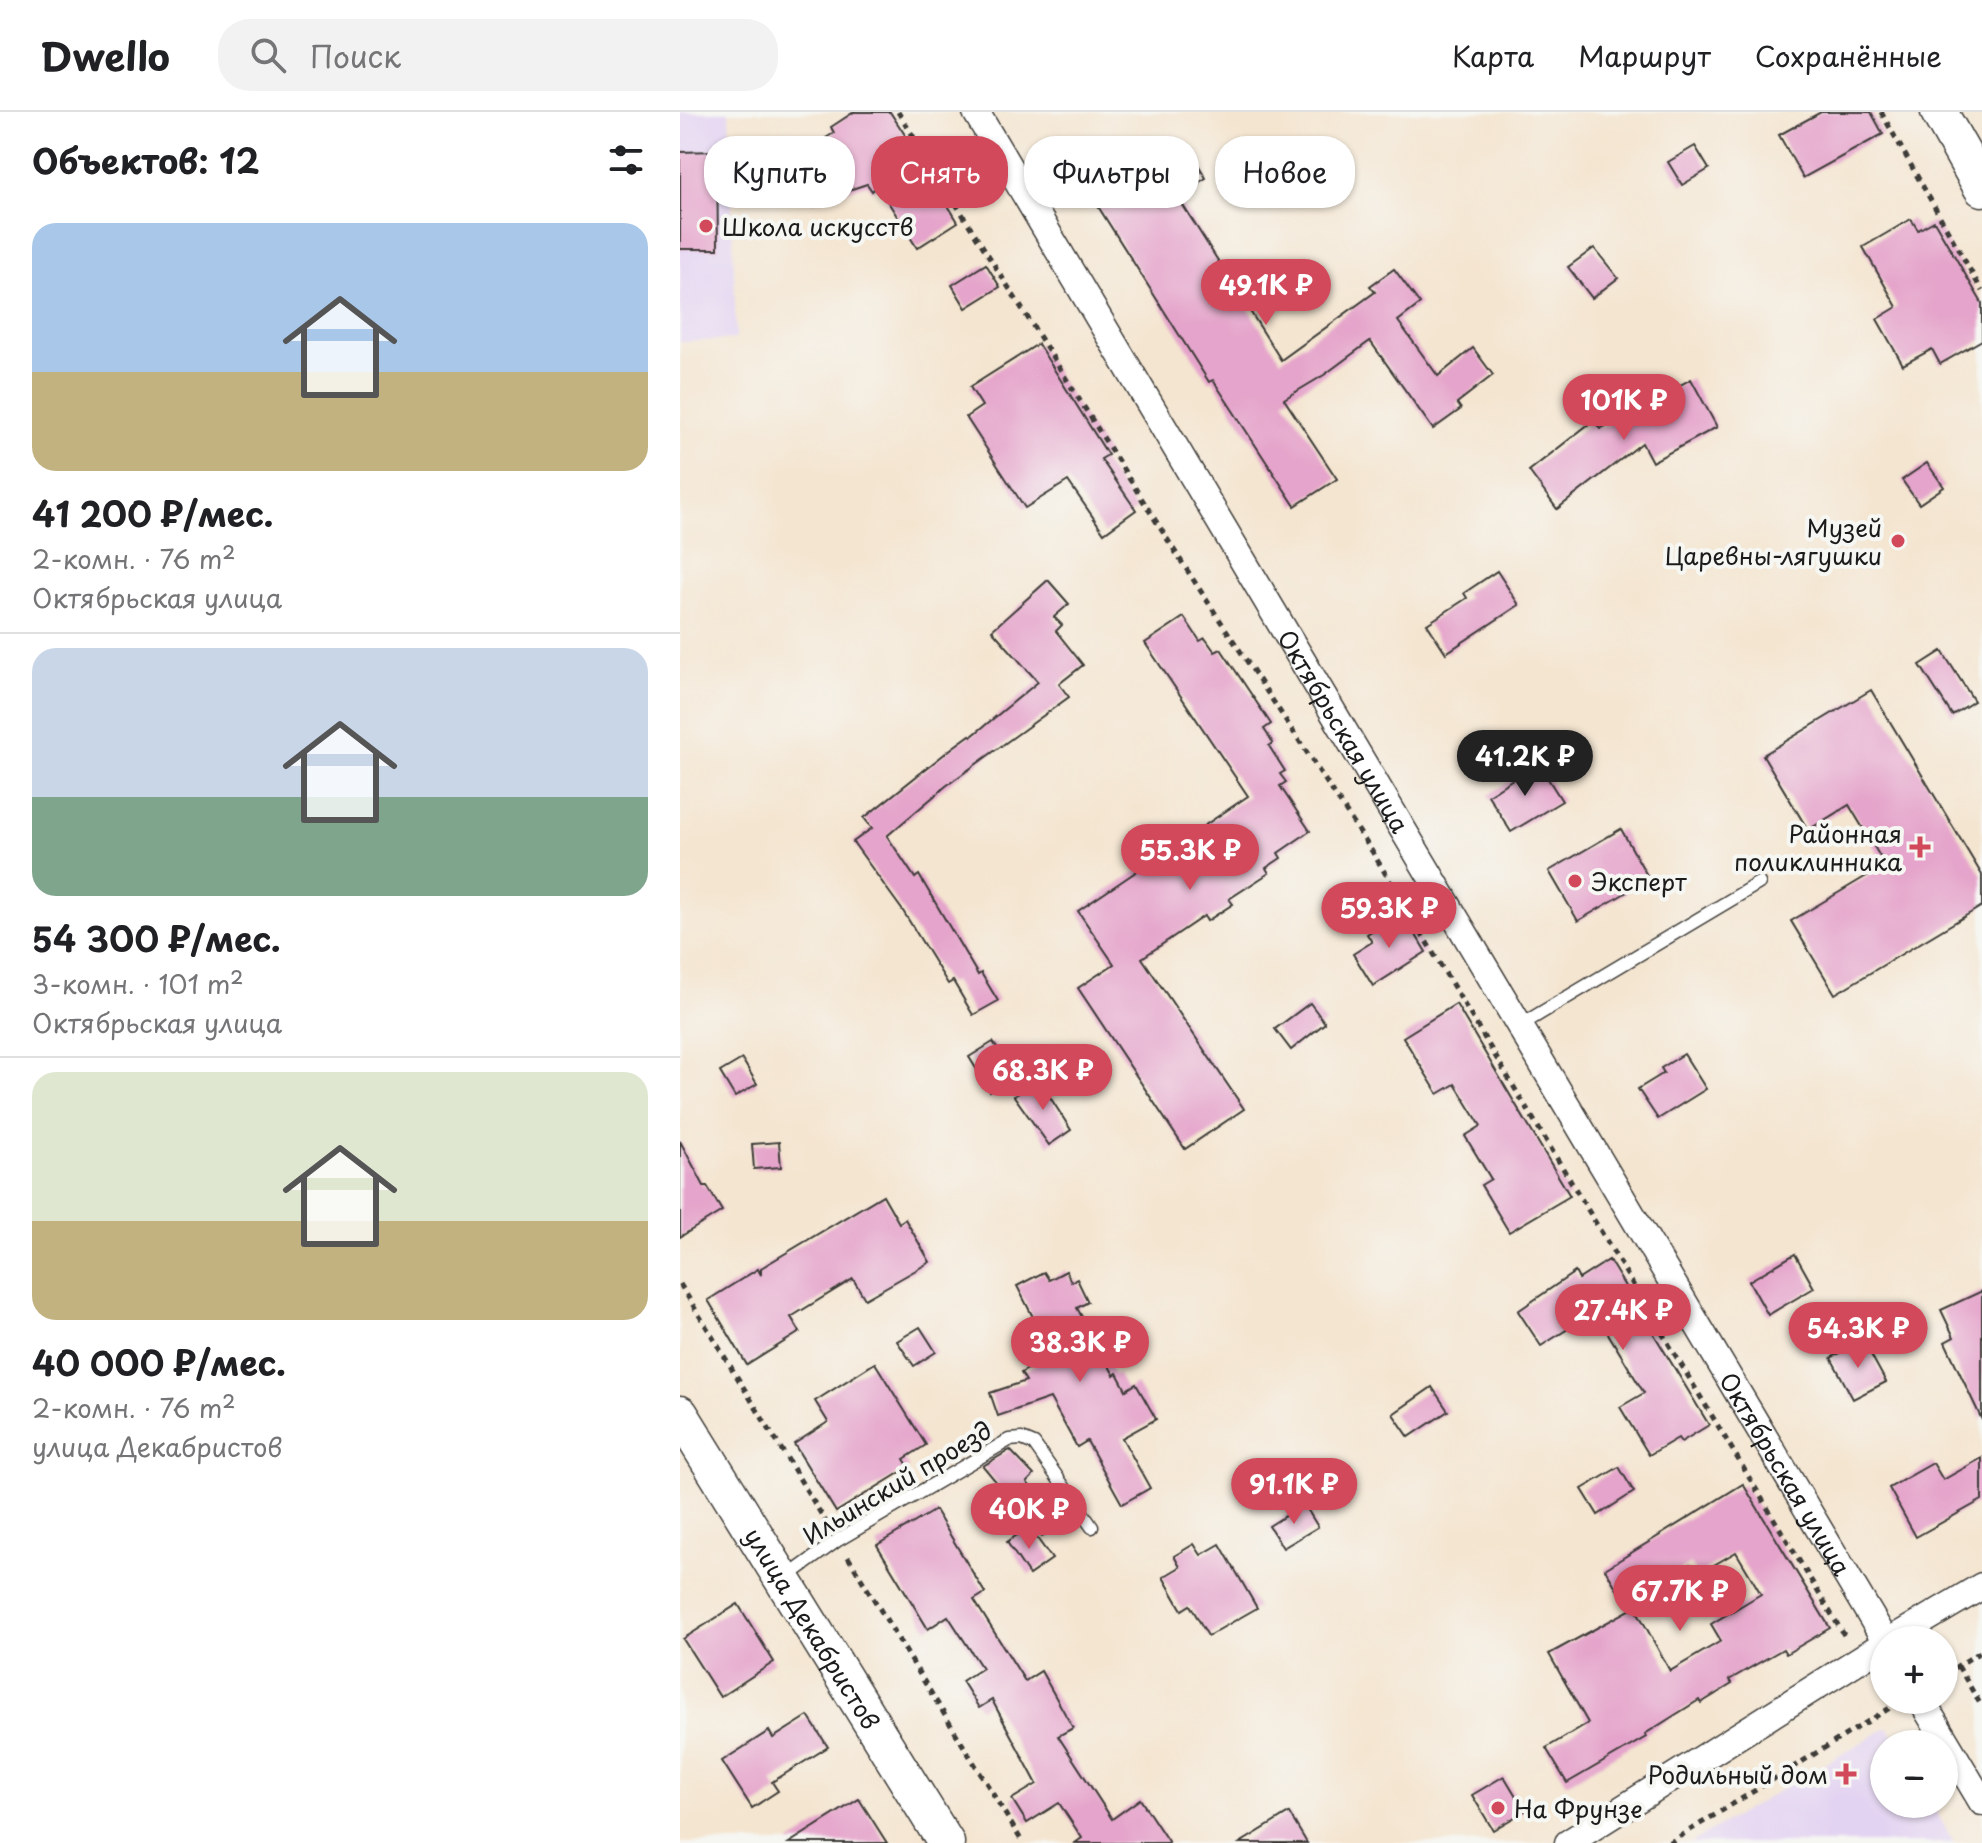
<!DOCTYPE html>
<html lang="ru">
<head>
<meta charset="utf-8">
<style>
	:root { --surface:#fff; --page:#f2f2f2; --text:#202124; --muted:#757577; --line:#e0e0e0; --accent:#d1495b }
	body { margin:0; font-family:"Playpen Sans",sans-serif; background:var(--page); color:var(--text); height:100vh; display:flex; flex-direction:column; font-size:30px; white-space:nowrap }
	* { box-sizing:border-box; margin:0 }
	p { font-size:26px; color:var(--muted) }
	.icon { flex:none; width:44px; height:44px; fill:none; stroke:currentColor; stroke-width:2; stroke-linecap:round; stroke-linejoin:round }
	.map { position:relative; flex:1; overflow:hidden }
	.side { display:flex; flex-direction:column; background:var(--surface); width:680px }
	.side>* { flex:none }
	.top-card { position:absolute; left:24px; top:24px; width:760px; height:72px; display:flex; gap:16px }
	.controls { position:absolute; left:1190px; top:1514px; display:grid; gap:16px }
	.controls a { display:grid; place-items:center; width:88px; height:88px; border-radius:50%; background:var(--surface); box-shadow:0 2px 6px #0004; font-size:40px }
	.price { position:absolute; translate:-50% -68px; padding:0 18px; border-radius:28px; background:var(--accent); color:#fff; font-size:26px; line-height:52px; filter:drop-shadow(0 2px 4px #0008) }
	.price::after { content:''; position:absolute; left:50%; top:48px; width:24px; height:18px; margin-left:-12px; background:inherit; clip-path:polygon(0 0,100% 0,50% 100%) }
	.price.selected { background:#222; color:#fff }
	ul { padding:0; list-style:none }
	li { display:grid; align-content:center; gap:16px; height:424px; padding:0 32px }
	li+li { border-top:2px solid var(--line) }
	li span { display:grid; place-items:center; height:248px; border-radius:24px; color:#555 }
	li>.icon { margin-inline-start:auto }
	span .icon { width:144px; height:144px; fill:#fffc; stroke-width:1 }
	li b { font-size:34px }
	h2 { display:flex; justify-content:space-between; align-items:center; height:96px; padding:0 32px; font-size:34px }
	.chip { padding:0 28px; border-radius:32px; background:var(--surface); box-shadow:0 2px 6px #0004; font-size:28px; line-height:72px }
	.chip.selected { background:var(--accent); color:#fff }
	header { display:flex; align-items:center; gap:48px; box-sizing:border-box; height:112px; padding:0 40px; background:var(--surface); border-bottom:2px solid var(--line) }
	header strong { font-size:38px }
	nav { display:flex; gap:44px; margin-inline-start:auto; font-size:28px }
	.search { width:560px; height:72px; background:var(--page); display:flex; align-items:center; gap:20px; box-sizing:border-box; padding:0 28px; border-radius:32px; color:var(--muted); font-size:30px }
	main { display:flex; flex:1; min-height:0 }
	.map>svg:first-child { display:block }
	.built { fill:#e3d3f2 }
	.building { fill:#e5a4cb }
	.lines { fill:none; stroke-linecap:round; stroke-linejoin:round }
	.lane-casing { stroke:#3c3a37; stroke-width:15 }
	.street-casing { stroke:#3c3a37; stroke-width:29 }
	.secondary-casing { stroke:#3c3a37; stroke-width:39 }
	.path { stroke:#3c3a37; stroke-width:5; stroke-dasharray:6 6; stroke-linecap:butt }
	.lane { stroke:#fff; stroke-width:12 }
	.street { stroke:#fff; stroke-width:26 }
	.secondary { stroke:#fff; stroke-width:36 }
	.poi-dot { fill:#d1495b; stroke:#f6f6f2; stroke-width:3 }
	.labels { text-anchor:middle; dominant-baseline:central; stroke-width:8; stroke-linejoin:round; paint-order:stroke }
	.poi-label { font-size:24px; fill:#1c1c1c; stroke:#f6f6f2; text-anchor:start }
	.street-label { font-size:24px; fill:#1c1c1c; stroke:#f6f6f2 }
</style>
</head>
<body>
<header>
<strong>Dwello</strong>
<div class="search"><svg class="icon" aria-label="search" viewBox="0 0 24 24"><circle cx="10" cy="10" r="6"/><path d="M15 15l6 6"/></svg>Поиск</div>
<nav><a>Карта</a><a>Маршрут</a><a>Сохранённые</a></nav>
</header>
<main>
<section class="side">
<h2>Объектов: 12<svg class="icon" aria-label="filters" viewBox="0 0 24 24"><path d="M4 7h16M4 17h16"/><circle cx="9" cy="7" r="2"/><circle cx="15" cy="17" r="2"/></svg></h2>
<ul>
<li><span style="background:linear-gradient(#a9c7e8 60%,#c2b280 0)"><svg class="icon" aria-label="home" viewBox="0 0 24 24"><path d="M3 11l9-7 9 7M6 9v11h12V9"/></svg></span><div><b>41 200 ₽/мес.</b><p>2-комн. · 76 m²</p><p>Октябрьская улица</p></div></li>
<li><span style="background:linear-gradient(#c9d6e8 60%,#7fa58c 0)"><svg class="icon" aria-label="home" viewBox="0 0 24 24"><path d="M3 11l9-7 9 7M6 9v11h12V9"/></svg></span><div><b>54 300 ₽/мес.</b><p>3-комн. · 101 m²</p><p>Октябрьская улица</p></div></li>
<li><span style="background:linear-gradient(#dfe7d0 60%,#c2b280 0)"><svg class="icon" aria-label="home" viewBox="0 0 24 24"><path d="M3 11l9-7 9 7M6 9v11h12V9"/></svg></span><div><b>40 000 ₽/мес.</b><p>2-комн. · 76 m²</p><p>улица Декабристов</p></div></li>
</ul>
</section>
<div class="map">
<svg width="1302" height="1731" viewBox="0 0 1302 1731">
	<rect width="100%" height="100%" fill="#f6f6f2"/>
	<filter id="ink" filterUnits="userSpaceOnUse"><feTurbulence type="fractalNoise" baseFrequency=".0125" numOctaves="2"/><feDisplacementMap in="SourceGraphic" scale="16" xChannelSelector="R" yChannelSelector="G"/><feConvolveMatrix kernelMatrix="1 2 1 2 8 2 1 2 1" color-interpolation-filters="sRGB"/></filter>
	<filter id="wash" filterUnits="userSpaceOnUse"><feTurbulence type="fractalNoise" baseFrequency=".006" numOctaves="4" result="noise"/><feDisplacementMap in="SourceGraphic" scale="32" xChannelSelector="R" yChannelSelector="G"/><feGaussianBlur stdDeviation="1.8" result="paint"/><feColorMatrix in="noise" values="0 0 0 0 0 0 0 0 0 0 0 0 0 0 0 0 0 1.4 0 .05"/><feComposite in="paint" operator="in"/></filter>
	<g filter="url(#wash)">
		<rect width="100%" height="100%" fill="#f4e5d0"/>
		<!-- built -->
		<g class="built">
			<path d="M0,0H49L56,227L0,230Z"/>
			<path d="M1208,1615L1218,1632H1204V1692H1252L1274,1731H1010Z"/>
		</g>
		<g id="blocks">
			<!-- building -->
			<g class="building">
				<path d="M174,0H210L229,29L210,41L240,88L258,77L278,110L237,136L198,74L192,79L187,72L133,90L125,65L157,55L141,29L154,21L151,15Z"/>
				<path d="M1141,0H1191L1203,22L1123,66L1099,23Z"/>
				<path d="M506,32L526,66L497,84L601,248L695,180L690,174L714,157L740,192L718,209L758,264L793,236L813,263L777,291L781,297L753,317L690,229L644,263L604,287L657,367L615,394L533,268L529,270L414,88Z"/>
				<path d="M1015,34L1029,57L1002,73L988,50Z"/>
				<path d="M37,39L38,137H0V40Z"/>
				<path d="M1231,107L1238,118L1254,109L1302,191V228L1260,252L1252,237L1223,253L1197,207L1217,195L1183,135Z"/>
				<path d="M914,136L938,166L912,186L888,155Z"/>
				<path d="M306,152L320,175L286,196L272,173Z"/>
				<path d="M358,232L428,343L421,347L456,398L424,421L388,369L345,396L286,305L302,294L290,275Z"/>
				<path d="M1011,267L1037,315L972,350L962,331L877,397L849,359L914,308L920,317Z"/>
				<path d="M1247,351L1264,375L1239,392L1222,368Z"/>
				<path d="M817,459L839,493L766,541L747,512L787,486L784,481Z"/>
				<path d="M368,468L389,492L374,505L382,513L376,519L403,553L379,572L389,585L266,674L207,724L235,766L239,763L298,863L301,861L318,889L293,903L273,869L268,872L223,799L173,730L192,716L184,706L272,636L290,623L292,624L358,570L312,518Z"/>
				<path d="M504,505L520,529L525,526L535,540L541,537L591,612L584,617L593,631L589,634L605,659L600,662L606,670L600,674L630,719L598,741L601,746L586,756L589,761L549,787L553,792L527,809L524,804L462,846L564,997L505,1037L398,876L434,852L398,799L568,684L465,531Z"/>
				<path d="M1262,539L1294,589L1272,603L1240,553Z"/>
				<path d="M1191,578L1302,763V794L1155,882L1111,809L1205,753L1169,693L1128,718L1083,643Z"/>
				<path d="M858,651L882,689L831,720L808,683Z"/>
				<path d="M941,717L969,767L898,809L869,759Z"/>
				<path d="M714,805L719,814L727,808L746,840L693,874L673,842L692,830L687,822Z"/>
				<path d="M630,891L645,911L611,938L595,917Z"/>
				<path d="M776,892L890,1084L829,1120L801,1073L811,1067L785,1024L801,1014L775,972L758,982L723,925Z"/>
				<path d="M313,930L335,963L310,979L289,945Z"/>
				<path d="M1004,942L1026,977L978,1007L958,977L984,961L981,956Z"/>
				<path d="M62,947L77,972L55,985L40,960Z"/>
				<path d="M359,968L391,1018L369,1033L334,984Z"/>
				<path d="M0,1029L24,1074H27L42,1099L0,1125Z"/>
				<path d="M99,1030L101,1055L74,1057L72,1032Z"/>
				<path d="M203,1083L219,1111L225,1107L250,1150L185,1187L173,1167L111,1205L120,1220L67,1253L28,1188L78,1157L81,1163V1156Z"/>
				<path d="M1115,1142L1134,1176L1088,1203L1069,1169Z"/>
				<path d="M929,1148L1029,1313L1001,1330L998,1326L969,1343L940,1295L964,1281L915,1200L861,1234L838,1199L895,1160L899,1167Z"/>
				<path d="M386,1159L391,1170L397,1167L408,1190L397,1196L434,1263L437,1261L446,1278L456,1272L476,1307L442,1326L470,1376L442,1392L407,1329L397,1335L370,1286L318,1304L310,1281L346,1269L341,1261L372,1242L337,1174L364,1160L369,1168Z"/>
				<path d="M1302,1179V1308L1265,1230L1274,1225L1261,1198Z"/>
				<path d="M240,1215L256,1240L234,1254L217,1229Z"/>
				<path d="M1183,1228L1206,1270L1173,1287L1151,1246Z"/>
				<path d="M195,1251L246,1333L224,1347L229,1355L156,1400L114,1332L148,1310L135,1289Z"/>
				<path d="M752,1275L768,1299L729,1325L713,1302Z"/>
				<path d="M330,1338L354,1363L347,1370L377,1414L362,1425L303,1354Z"/>
				<path d="M1302,1346V1388L1236,1425L1209,1376L1253,1351L1263,1368Z"/>
				<path d="M939,1355L954,1380L918,1403L902,1377Z"/>
				<path d="M1063,1372L1150,1516L1106,1542L1103,1537L1049,1568L1052,1572L1021,1591L1019,1588L965,1622L966,1625L887,1671L866,1636L908,1611L869,1542L955,1495L990,1559L1041,1529L1031,1512L1081,1482L1056,1440L1017,1463L1010,1452L946,1492L925,1457Z"/>
				<path d="M624,1392L638,1415L603,1436L589,1414Z"/>
				<path d="M255,1398L305,1481L294,1488L345,1569L361,1559L393,1616L378,1624L432,1707L460,1687L489,1731H395L402,1726L379,1691L347,1711L332,1687L357,1672L312,1588L299,1596L282,1569L302,1556L268,1504L248,1517L197,1433Z"/>
				<path d="M349,1415L372,1447L349,1463L327,1430Z"/>
				<path d="M514,1432L521,1443L540,1432L577,1496L528,1524L510,1493L502,1498L483,1465L500,1455L494,1444Z"/>
				<path d="M58,1492L94,1550L40,1585L3,1527Z"/>
				<path d="M128,1604L148,1635L92,1670L98,1679L72,1696L42,1649L89,1619L93,1626Z"/>
				<path d="M824,1664L845,1699L813,1718L792,1683Z"/>
				<path d="M179,1687L207,1731H109Z"/>
				<path d="M609,1701L627,1731H560Z"/>
			</g>
		</g>
	</g>
	<g filter="url(#ink)">
		<use href="#blocks" fill-opacity="0" stroke="#3c3a37" stroke-width="2"/>
		<g class="lines">
			<defs>
				<g id="lane">
					<path d="M839,914L1079,771"/>
					<path d="M107,1465L158,1428L329,1328L342,1327L354,1332L412,1415"/>
				</g>
				<g id="street">
					<path id="s1" d="M296,0L1205,1528"/>
					<path d="M1211,1528L1302,1474"/>
					<path d="M1241,1588L1302,1690"/>
					<path d="M888,1731L1204,1532"/>
				</g>
				<g id="secondary">
					<path d="M1259,0L1302,76"/>
					<path id="s2" d="M0,1302L266,1731"/>
				</g>
			</defs>
			<!-- lane casing -->
			<use href="#lane" class="lane-casing"/>
			<!-- street casing -->
			<use href="#street" class="street-casing"/>
			<!-- secondary casing -->
			<use href="#secondary" class="secondary-casing"/>
			<!-- path -->
			<g class="path">
				<path d="M218,0L503,452L693,741L1164,1523"/>
				<path d="M1201,0L1302,179"/>
				<path d="M0,1172L146,1410"/>
				<path d="M168,1445L343,1731"/>
				<path d="M1278,1554L1302,1595"/>
				<path d="M1264,1562L1302,1539"/>
				<path d="M989,1731L1213,1594"/>
			</g>
			<!-- lane -->
			<use href="#lane" class="lane"/>
			<!-- street -->
			<use href="#street" class="street"/>
			<!-- secondary -->
			<use href="#secondary" class="secondary"/>
		</g>
	</g>
	<!-- markers -->
	<g class="poi-dot">
		<circle cx="26" cy="114" r="8"/>
		<circle cx="1218" cy="429" r="8"/>
		<path d="M1236 723h8v8h8v8h-8v8h-8v-8h-8v-8h8z"/>
		<circle cx="895" cy="769" r="8"/>
		<path d="M1162 1650h8v8h8v8h-8v8h-8v-8h-8v-8h8z"/>
		<circle cx="818" cy="1696" r="8"/>
	</g>
	<g class="labels">
		<!-- poi labels -->
		<g class="poi-label">
			<text x="42" y="114">Школа искусств</text>
			<text x="1202" y="415" text-anchor="end">Музей<tspan x="1202" dy="28">Царевны-лягушки</tspan></text>
			<text x="1222" y="721" text-anchor="end">Районная<tspan x="1222" dy="28">поликлинника</tspan></text>
			<text x="911" y="769">Эксперт</text>
			<text x="1148" y="1662" text-anchor="end">Родильный дом</text>
			<text x="834" y="1696">На Фрунзе</text>
		</g>
		<!-- street labels -->
		<g class="street-label">
			<text stroke="none"><textPath href="#s1" startOffset="720">Октябрьская улица</textPath></text>
			<text stroke="none"><textPath href="#s1" startOffset="1584">Октябрьская улица</textPath></text>
			<text transform="translate(217 1370) rotate(-31)">Ильинский проезд</text>
			<text stroke="none"><textPath href="#s2" startOffset="252">улица Декабристов</textPath></text>
		</g>
	</g>
</svg>
<div class="controls">
<a>+</a>
<a>−</a>
</div>
<b class="price" style="left:586px;top:215px">49.1K ₽</b>
<b class="price" style="left:944px;top:330px">101K ₽</b>
<b class="price selected" style="left:845px;top:686px">41.2K ₽</b>
<b class="price" style="left:510px;top:780px">55.3K ₽</b>
<b class="price" style="left:709px;top:838px">59.3K ₽</b>
<b class="price" style="left:363px;top:1000px">68.3K ₽</b>
<b class="price" style="left:943px;top:1240px">27.4K ₽</b>
<b class="price" style="left:1178px;top:1258px">54.3K ₽</b>
<b class="price" style="left:400px;top:1272px">38.3K ₽</b>
<b class="price" style="left:614px;top:1414px">91.1K ₽</b>
<b class="price" style="left:349px;top:1439px">40K ₽</b>
<b class="price" style="left:1000px;top:1521px">67.7K ₽</b>
<div class="top-card">
<a class="chip">Купить</a>
<a class="chip selected">Снять</a>
<a class="chip">Фильтры</a>
<a class="chip">Новое</a>
</div>
</div>
</main>
</body>
</html>
